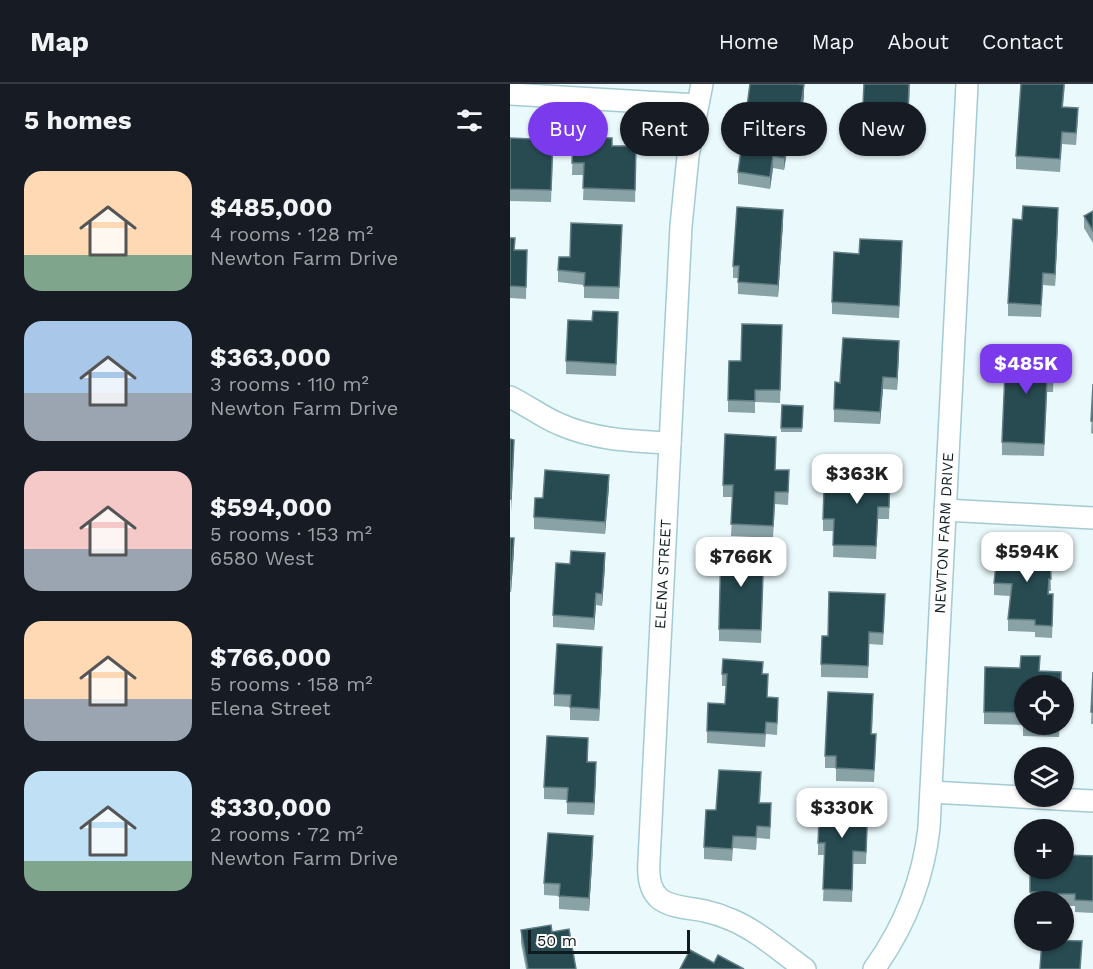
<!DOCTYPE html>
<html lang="en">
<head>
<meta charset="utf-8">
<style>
	:root { --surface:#171b24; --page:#20242c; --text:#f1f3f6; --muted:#9ea1a6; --line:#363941; --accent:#7c3aed }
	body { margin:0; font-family:"Work Sans",sans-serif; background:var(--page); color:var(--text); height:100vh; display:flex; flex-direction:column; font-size:22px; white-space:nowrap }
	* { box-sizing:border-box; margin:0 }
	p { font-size:20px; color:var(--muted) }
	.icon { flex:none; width:33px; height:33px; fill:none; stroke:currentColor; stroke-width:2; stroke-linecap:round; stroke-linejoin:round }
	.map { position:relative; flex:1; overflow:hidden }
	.sheet { display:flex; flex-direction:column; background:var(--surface); width:510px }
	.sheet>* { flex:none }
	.guide { position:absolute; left:18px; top:18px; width:474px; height:54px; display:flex; gap:12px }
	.fabs { position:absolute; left:504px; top:591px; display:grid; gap:12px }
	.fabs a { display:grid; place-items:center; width:60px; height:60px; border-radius:50%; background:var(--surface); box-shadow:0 2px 4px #0004; font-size:30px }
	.scale { position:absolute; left:18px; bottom:15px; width:162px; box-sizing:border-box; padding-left:6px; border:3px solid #0e1c1f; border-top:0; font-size:16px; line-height:21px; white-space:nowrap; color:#0e1c1f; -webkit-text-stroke:4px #fff; paint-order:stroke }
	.price { position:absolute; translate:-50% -51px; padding:0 14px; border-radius:12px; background:#fff; color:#222; font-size:20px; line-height:39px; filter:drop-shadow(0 2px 3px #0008) }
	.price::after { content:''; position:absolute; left:50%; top:36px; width:18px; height:14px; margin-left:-9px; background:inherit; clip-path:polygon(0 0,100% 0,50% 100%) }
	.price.active { background:var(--accent); color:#fff }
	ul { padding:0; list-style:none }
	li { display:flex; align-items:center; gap:18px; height:150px; padding:0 24px }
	li span { display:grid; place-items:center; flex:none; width:168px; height:120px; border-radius:18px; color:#555 }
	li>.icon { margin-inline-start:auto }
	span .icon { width:72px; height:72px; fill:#fffc; stroke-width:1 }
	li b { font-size:26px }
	h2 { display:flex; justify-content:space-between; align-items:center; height:72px; padding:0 24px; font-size:26px }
	.pill { padding:0 21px; border-radius:27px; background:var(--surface); box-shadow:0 2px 4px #0004; font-size:21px; line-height:54px }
	.pill.active { background:var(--accent); color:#fff }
	header { display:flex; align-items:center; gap:36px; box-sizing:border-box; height:84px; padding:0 30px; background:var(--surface); border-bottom:2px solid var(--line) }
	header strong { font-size:28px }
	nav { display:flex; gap:33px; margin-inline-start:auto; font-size:21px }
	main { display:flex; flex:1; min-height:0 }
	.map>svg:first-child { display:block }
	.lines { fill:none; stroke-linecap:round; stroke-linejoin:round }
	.minor-casing { stroke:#a4cad2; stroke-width:24 }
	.minor { stroke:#fff; stroke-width:21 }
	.wall { fill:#89a2a6 }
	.shaded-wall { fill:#627e84 }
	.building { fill:#284a51; stroke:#627e84; stroke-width:1.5 }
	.labels { text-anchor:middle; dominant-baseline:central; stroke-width:6; stroke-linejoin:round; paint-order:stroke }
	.street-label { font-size:15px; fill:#0e1c1f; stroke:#fff }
</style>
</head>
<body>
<header>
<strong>Map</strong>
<nav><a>Home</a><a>Map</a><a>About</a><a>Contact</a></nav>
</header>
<main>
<section class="sheet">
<h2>5 homes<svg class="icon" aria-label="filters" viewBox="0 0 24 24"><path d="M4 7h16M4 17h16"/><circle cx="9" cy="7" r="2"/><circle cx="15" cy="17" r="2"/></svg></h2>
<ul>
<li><span style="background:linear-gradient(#ffd9b3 70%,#7fa58c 0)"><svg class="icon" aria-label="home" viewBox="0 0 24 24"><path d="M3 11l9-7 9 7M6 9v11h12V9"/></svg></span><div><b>$485,000</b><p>4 rooms · 128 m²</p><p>Newton Farm Drive</p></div></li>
<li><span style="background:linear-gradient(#a9c7e8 60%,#9aa5b1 0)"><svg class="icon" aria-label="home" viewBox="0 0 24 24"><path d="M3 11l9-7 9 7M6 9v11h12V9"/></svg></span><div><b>$363,000</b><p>3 rooms · 110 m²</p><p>Newton Farm Drive</p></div></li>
<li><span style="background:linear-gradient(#f6c9c9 65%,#9aa5b1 0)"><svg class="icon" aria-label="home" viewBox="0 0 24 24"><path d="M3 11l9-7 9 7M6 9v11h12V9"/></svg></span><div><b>$594,000</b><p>5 rooms · 153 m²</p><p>6580 West</p></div></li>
<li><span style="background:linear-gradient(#ffd9b3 65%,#9aa5b1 0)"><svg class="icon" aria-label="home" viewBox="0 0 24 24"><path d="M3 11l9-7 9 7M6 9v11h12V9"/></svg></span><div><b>$766,000</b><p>5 rooms · 158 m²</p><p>Elena Street</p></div></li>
<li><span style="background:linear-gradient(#bfe0f5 75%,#7fa58c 0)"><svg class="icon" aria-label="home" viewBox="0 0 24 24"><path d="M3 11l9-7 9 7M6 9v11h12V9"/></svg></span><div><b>$330,000</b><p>2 rooms · 72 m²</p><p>Newton Farm Drive</p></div></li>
</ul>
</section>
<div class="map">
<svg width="583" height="885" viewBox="0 0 583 885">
	<rect width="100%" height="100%" fill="#eaf9fc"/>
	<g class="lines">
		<defs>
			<g id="minor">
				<path d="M192,0L178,72L171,142L139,777C138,790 139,806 150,815C162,824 181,824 195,827C204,829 213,832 222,836C248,847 271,868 295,885"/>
				<path d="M0,10L187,21"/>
				<path d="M0,313C17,321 32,333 49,340C85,356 122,357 160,359"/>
				<path d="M435,426L583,434"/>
				<path d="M421,708L583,717"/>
				<path d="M364,885C395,842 413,797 419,744L457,0"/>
			</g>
		</defs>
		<!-- minor casing -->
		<use href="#minor" class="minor-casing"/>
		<!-- minor -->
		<use href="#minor" class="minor"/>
	</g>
	<!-- wall -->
	<g class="wall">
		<path d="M400,0L397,67L341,64V52L352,41Z"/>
		<path d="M555,0L553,23L568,36L566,61L552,60L550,88L506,85V72Z"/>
		<path d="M294,13L288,49L280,48L274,86L263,84L260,105L228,100V88Z"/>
		<path d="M63,53L102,62L126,75L125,118L73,116L74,91H62Z"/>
		<path d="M0,54L43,68L41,118L0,117Z"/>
		<path d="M583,127V159L574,144V132Z"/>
		<path d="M548,137L545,202L533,201L531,233L498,232V219Z"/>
		<path d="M273,139L268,213L228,210V194H223V182Z"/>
		<path d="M112,153L109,215L74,214V201L48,198V186Z"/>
		<path d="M0,154L5,166H17L16,215L0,214Z"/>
		<path d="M392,169L389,234L322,230V218L349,170Z"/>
		<path d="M108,240L106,292L56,290V277Z"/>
		<path d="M272,241L270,319L245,318V329L218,328V316L231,277Z"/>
		<path d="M389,269L387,306L373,305L370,340L324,338V325L330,299Z"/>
		<path d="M544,279L543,308H537L534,372L492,371V358Z"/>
		<path d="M583,300V350L581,349Z"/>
		<path d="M272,321L293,322L292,348H271Z"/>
		<path d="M266,365L265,386L279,399L278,421L265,420L263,454L221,452L223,413H213V401Z"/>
		<path d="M380,398L379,435H368L366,475L323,473L324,447H313V435Z"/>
		<path d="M99,403L95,450L24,445V433Z"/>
		<path d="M0,454L4,466L1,508H0Z"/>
		<path d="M254,463L251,559L209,557V545Z"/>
		<path d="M540,466L541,507H539V510L543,523L542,554L525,553V548L498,547V535L500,512L484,511V499Z"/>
		<path d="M95,482L92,522L86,521L84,546L43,543V531Z"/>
		<path d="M375,522L373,561L359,560L358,594L311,593V580L318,552Z"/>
		<path d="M92,575L89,637L60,636V623L44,622V610Z"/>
		<path d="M530,587L551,588V602H514V640H550L549,653L513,652V641L474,640V628Z"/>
		<path d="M583,588V640H581Z"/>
		<path d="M212,590H253L258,603L257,613L268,626L267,651L256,650L255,663L197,659V647L215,620L216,602H212Z"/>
		<path d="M363,623L362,650L366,662L364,698L326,697V684H315V672Z"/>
		<path d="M78,666V678L86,691L84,731L57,730V716L34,715V703Z"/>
		<path d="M251,701L250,719L261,731L260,755L247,754L246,766L223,764L222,777L194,775V763L206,726Z"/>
		<path d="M358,729L356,780H343L342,818L313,817L315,771H308V759Z"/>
		<path d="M83,764L79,827L49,825V812L34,811V799Z"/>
		<path d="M558,771L583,772V829L565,828V822H554V818H520V784Z"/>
		<path d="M11,846L42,848L66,885H16L11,859Z"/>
	</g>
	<!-- shaded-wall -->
	<g class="shaded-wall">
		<path d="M294,1V13L288,49V37Z"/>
		<path d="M280,36V48L274,86V74Z"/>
		<path d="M263,72V84L260,105V93Z"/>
		<path d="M548,124V137L545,202V190Z"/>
		<path d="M273,126V139L268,213V201Z"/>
		<path d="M389,257V269L387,306V294Z"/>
		<path d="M373,293V305L370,340V328Z"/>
		<path d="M4,356V368L1,428V415Z"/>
		<path d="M99,391V403L95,450V438Z"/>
		<path d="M4,454V466L1,508V495Z"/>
		<path d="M95,469V482L92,522V510Z"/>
		<path d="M86,509V521L84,546V534Z"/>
		<path d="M92,563V575L89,637V625Z"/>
		<path d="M86,678V691L84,731V719Z"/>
		<path d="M83,752V764L79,827V814Z"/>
	</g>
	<!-- building -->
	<g class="building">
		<path d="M240,0H287L294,1L288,37L280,36L274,74L263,72L260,93L228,88Z"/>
		<path d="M354,0H399L397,55L341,52L342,40L352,41Z"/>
		<path d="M511,0H554L552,23L568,24L566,49L552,48L550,75L506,72Z"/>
		<path d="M63,53L102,54V62H126L125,106L73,104L74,79H62Z"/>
		<path d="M0,54L43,56L41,106L0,105Z"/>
		<path d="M513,122L548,124L545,190L533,189L531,221L498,219L503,135L512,136Z"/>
		<path d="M227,123L273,126L268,201L228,198L229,182H223Z"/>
		<path d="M583,127V147L574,132Z"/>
		<path d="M61,139L112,141L109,203L74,202L75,189L48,186L49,173H60Z"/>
		<path d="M0,154H5L4,166H17L16,203L0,202Z"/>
		<path d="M350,155L392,157L389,222L322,218L324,168L349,170Z"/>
		<path d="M83,227L108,228L106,280L56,277L58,236L82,237Z"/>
		<path d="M232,240L272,241L270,306H245V317L218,316L219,277H231Z"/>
		<path d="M333,254L389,257L387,294L373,293L370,328L324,325L325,298L330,299Z"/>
		<path d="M496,265L544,267L543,296L537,295L534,360L492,358Z"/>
		<path d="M583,300V337H581Z"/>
		<path d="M272,321L293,322L292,344H271Z"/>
		<path d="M215,350L266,353L265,386H279L278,408H265L263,442L221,440L223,401H213Z"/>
		<path d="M0,355L4,356L1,415H0Z"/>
		<path d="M329,384L380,386L379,423H368L366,462L323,461L324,435H313L314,405L328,406Z"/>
		<path d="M35,386L99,391L95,438L24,433L25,414H33Z"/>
		<path d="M0,454H4L1,495H0Z"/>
		<path d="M211,461L254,463L251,546L209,545Z"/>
		<path d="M488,463L540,466L541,495H539L538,510H543L542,542L525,541V536L498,535L502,500L484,499Z"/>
		<path d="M61,467L95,469L92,510L86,509L84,534L43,531L46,479L60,480Z"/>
		<path d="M319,508L375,510L373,549L359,548L358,582L311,580L312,552H318Z"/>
		<path d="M47,560L92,563L89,625L60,623L61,611L44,610Z"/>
		<path d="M511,572H530L529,587L551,588V602H514V640H513V629L474,628L475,583L510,584Z"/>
		<path d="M213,575L253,578L252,590H258L257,613L268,614L267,639L256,638L255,650L197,647L198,619L215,620L217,590H212Z"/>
		<path d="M583,588V628H581Z"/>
		<path d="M318,608L363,610L361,650H366L364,686L326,684V672H315Z"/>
		<path d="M37,652L78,654L77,678H86L84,719L57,718L58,704L34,703Z"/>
		<path d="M209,686L251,688L249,719H261L260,743L247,742L246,753L223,752L222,765L194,763L196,726H206Z"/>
		<path d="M310,715L358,717L356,768L343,767L342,806L313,805L315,759H308Z"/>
		<path d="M38,749L83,752L79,814L49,812L50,800L34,799Z"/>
		<path d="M554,755H558L557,771L583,772V817L565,816V810H549V816H532V808H520V784H554Z"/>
		<path d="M41,841L42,848L59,845L66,885H18L11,846Z"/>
		<path d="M532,856L572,857L570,885H530Z"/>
		<path d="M180,866L204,879L208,871L234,885H170Z"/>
	</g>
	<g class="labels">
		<!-- street labels -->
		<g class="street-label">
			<text transform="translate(434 449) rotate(-87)">NEWTON FARM DRIVE</text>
			<text transform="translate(153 490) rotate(-87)">ELENA STREET</text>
		</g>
	</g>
</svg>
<div class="fabs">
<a><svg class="icon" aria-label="locate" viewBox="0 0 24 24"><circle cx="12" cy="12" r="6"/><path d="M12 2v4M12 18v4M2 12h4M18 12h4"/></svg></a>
<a><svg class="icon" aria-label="layers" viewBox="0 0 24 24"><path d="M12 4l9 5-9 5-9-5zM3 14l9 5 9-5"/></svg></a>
<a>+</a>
<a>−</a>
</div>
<div class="scale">50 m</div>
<b class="price active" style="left:516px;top:311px">$485K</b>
<b class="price" style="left:347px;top:421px">$363K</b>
<b class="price" style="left:517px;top:499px">$594K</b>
<b class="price" style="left:231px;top:504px">$766K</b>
<b class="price" style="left:332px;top:755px">$330K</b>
<div class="guide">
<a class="pill active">Buy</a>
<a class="pill">Rent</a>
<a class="pill">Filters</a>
<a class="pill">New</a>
</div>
</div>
</main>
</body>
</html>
